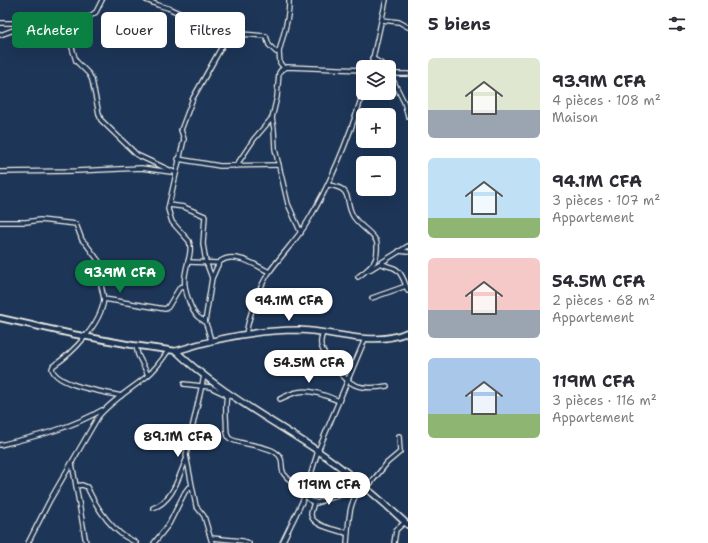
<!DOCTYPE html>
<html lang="fr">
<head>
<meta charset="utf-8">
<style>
	:root { --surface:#fff; --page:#f2f2f3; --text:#2b2b33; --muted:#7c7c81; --accent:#0b8043 }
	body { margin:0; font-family:"Shantell Sans",sans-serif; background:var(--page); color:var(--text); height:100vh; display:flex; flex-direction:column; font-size:15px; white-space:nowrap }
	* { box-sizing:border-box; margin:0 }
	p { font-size:13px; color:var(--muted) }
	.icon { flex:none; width:22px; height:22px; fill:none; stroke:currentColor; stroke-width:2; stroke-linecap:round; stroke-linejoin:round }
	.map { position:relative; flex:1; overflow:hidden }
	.sheet { display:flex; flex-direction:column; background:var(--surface); width:300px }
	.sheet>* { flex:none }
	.guide { position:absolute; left:12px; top:12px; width:336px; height:36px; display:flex; gap:8px }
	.fabs { position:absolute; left:356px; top:60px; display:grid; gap:8px }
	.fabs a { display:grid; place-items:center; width:40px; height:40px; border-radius:6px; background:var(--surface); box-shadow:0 4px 16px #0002; font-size:20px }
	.price { position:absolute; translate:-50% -34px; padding:0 9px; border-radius:14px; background:#fff; color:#222; font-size:13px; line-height:26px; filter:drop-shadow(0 1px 2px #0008) }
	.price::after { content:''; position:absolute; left:50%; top:24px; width:12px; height:9px; margin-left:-6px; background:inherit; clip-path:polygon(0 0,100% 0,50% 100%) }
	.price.current { background:var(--accent); color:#fff }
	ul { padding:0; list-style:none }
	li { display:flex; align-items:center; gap:12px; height:100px; padding:0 20px }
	li span { display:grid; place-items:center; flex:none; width:112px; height:80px; border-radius:6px; color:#555 }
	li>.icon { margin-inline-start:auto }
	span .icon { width:48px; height:48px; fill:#fffc; stroke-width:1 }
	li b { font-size:17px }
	h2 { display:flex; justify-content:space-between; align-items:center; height:48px; padding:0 20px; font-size:17px }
	.tag { padding:0 14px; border-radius:6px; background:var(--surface); box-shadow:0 4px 16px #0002; font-size:14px; line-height:36px }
	.tag.current { background:var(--accent); color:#fff }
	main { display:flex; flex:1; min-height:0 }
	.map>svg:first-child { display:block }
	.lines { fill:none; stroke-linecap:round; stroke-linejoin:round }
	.minor-casing { stroke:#f4f1e8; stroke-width:6 }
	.tertiary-casing { stroke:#f4f1e8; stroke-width:8 }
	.secondary-casing { stroke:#f4f1e8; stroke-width:8 }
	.minor { stroke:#1d3557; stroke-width:3.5 }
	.tertiary { stroke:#1d3557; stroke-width:4.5 }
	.secondary { stroke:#1d3557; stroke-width:5 }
</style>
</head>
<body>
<main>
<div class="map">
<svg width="408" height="543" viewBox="0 0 408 543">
	<rect width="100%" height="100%" fill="#1d3557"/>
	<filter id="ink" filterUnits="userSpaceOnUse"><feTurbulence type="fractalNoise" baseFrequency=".025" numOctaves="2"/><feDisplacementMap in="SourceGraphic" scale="8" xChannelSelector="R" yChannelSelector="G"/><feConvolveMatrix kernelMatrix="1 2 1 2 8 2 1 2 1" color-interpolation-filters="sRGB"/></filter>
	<g filter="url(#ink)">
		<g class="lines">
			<defs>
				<g id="minor">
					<path d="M146,0L158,5L168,8L212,28L240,34L266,36L269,45L276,52H279C283,35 290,17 289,0"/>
					<path d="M382,20L399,22L408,27"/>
					<path d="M64,21L76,61L89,74L92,80L99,114L101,120L137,155L176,173"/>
					<path d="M0,23H33"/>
					<path d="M0,35C25,25 52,20 79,24L96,12L102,0"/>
					<path d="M279,52L280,63L284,68"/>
					<path d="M372,58L387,67"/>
					<path d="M371,67L386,0"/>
					<path d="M389,72L404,102L408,116"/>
					<path d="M389,74H408"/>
					<path d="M178,159L220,166L279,165"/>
					<path d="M236,166L254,139L272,118"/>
					<path d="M0,172L76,171L141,168L171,172"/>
					<path d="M329,185C354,189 344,200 353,216C359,226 369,230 375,239C378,242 377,247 377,251C377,264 367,270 358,277"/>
					<path d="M169,205L184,207L205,216L203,244L206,262L212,278L205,322"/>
					<path d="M0,222H26L40,220L76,224L82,240L86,244L101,264V285L104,299L165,309L168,307L180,287L185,286"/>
					<path d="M301,233L288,204L275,149L274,129L272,118L277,97L279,73L281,70L287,67L363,70"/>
					<path d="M399,251L408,252"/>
					<path d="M188,262L219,263"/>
					<path d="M381,263C385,266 389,266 394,268C402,271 405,284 408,291"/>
					<path d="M368,270L371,269L408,246"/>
					<path d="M212,278C215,273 217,264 221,261C234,251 258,266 269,272"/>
					<path d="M372,298L406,286"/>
					<path d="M104,299C101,324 73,353 53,366L52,369C57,386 105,392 121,396"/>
					<path d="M323,332C322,336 320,341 321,345C323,355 345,381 355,385C365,389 376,388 387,386"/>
					<path d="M246,334C249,316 258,290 268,274C280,256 297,240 308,221C333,180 349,138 363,93"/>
					<path d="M211,340C209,335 208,327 205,322C204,320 200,319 198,317C191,311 186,294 185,286C182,270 194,255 189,241L172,222L168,209L184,139L181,130L193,98L230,32"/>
					<path d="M136,346L138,355L148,375"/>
					<path d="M204,376L186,455L196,506L204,516L212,543"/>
					<path d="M184,384L210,387L227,395"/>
					<path d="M228,392C225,399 226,409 226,417C227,422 225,433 229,438C235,444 265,445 275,452C286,459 279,466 284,474C289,481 299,486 307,489"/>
					<path d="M280,399C286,396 292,393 298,392C311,389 327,396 339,401"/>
					<path d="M0,445C37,436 69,429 102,410"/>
					<path d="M72,463L86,543"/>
					<path d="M76,486L82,485L87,487C95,504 105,521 120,533C125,538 131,539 136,543"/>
					<path d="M366,489L387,463L400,452L399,436"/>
					<path d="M305,495L311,501L317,503L326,499L359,490"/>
					<path d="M314,502C313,506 311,511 311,515C313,526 334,529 342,532L345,531V533L348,532"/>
					<path d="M153,508C173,501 178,478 186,460"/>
					<path d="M211,538L243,541L249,543"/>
					<path d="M28,543L50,500L98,417C111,401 130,390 146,377C155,370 162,360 168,351"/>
					<path d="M154,543L169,524L185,492L188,488L191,487"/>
					<path d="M282,543L303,500L318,451L365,339"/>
					<path d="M347,543C349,525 347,498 364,487"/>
					<path d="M394,543L396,530L405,522"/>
				</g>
				<path id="tertiary" d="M0,318L72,334L132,345L176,351"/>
				<path id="secondary" d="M408,332C373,348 336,331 299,330C257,330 216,338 176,351C217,391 270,419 318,451C350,473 380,499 408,525"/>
			</defs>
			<!-- minor casing -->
			<use href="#minor" class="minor-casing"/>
			<!-- tertiary casing -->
			<use href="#tertiary" class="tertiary-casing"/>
			<!-- secondary casing -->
			<use href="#secondary" class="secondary-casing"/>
			<!-- minor -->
			<use href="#minor" class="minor"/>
			<!-- tertiary -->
			<use href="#tertiary" class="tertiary"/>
			<!-- secondary -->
			<use href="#secondary" class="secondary"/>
		</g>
	</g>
</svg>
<div class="fabs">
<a><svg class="icon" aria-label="layers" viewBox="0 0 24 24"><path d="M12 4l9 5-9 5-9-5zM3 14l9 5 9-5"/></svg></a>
<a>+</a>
<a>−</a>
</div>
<b class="price current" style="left:120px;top:294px">93.9M CFA</b>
<b class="price" style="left:289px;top:322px">94.1M CFA</b>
<b class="price" style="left:309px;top:384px">54.5M CFA</b>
<b class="price" style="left:178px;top:458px">89.1M CFA</b>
<b class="price" style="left:329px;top:506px">119M CFA</b>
<div class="guide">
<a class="tag current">Acheter</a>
<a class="tag">Louer</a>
<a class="tag">Filtres</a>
</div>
</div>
<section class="sheet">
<h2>5 biens<svg class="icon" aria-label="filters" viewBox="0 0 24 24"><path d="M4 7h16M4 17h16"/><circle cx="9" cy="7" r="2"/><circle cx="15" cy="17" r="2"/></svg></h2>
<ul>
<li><span style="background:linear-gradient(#dfe7d0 65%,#9aa5b1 0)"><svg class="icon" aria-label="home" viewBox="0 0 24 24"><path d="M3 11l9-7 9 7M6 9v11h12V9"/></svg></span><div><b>93.9M CFA</b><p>4 pièces · 108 m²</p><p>Maison</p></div></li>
<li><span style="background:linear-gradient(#bfe0f5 75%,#8fb573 0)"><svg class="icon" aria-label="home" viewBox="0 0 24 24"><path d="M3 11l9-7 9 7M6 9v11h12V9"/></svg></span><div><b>94.1M CFA</b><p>3 pièces · 107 m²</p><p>Appartement</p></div></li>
<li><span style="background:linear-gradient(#f6c9c9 65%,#9aa5b1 0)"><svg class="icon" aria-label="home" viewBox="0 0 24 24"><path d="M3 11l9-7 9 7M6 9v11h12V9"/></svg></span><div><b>54.5M CFA</b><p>2 pièces · 68 m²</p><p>Appartement</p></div></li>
<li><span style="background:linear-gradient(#a9c7e8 70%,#8fb573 0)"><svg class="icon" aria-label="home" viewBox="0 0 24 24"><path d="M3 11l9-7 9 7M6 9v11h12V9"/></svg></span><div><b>119M CFA</b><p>3 pièces · 116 m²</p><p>Appartement</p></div></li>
</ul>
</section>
</main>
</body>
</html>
